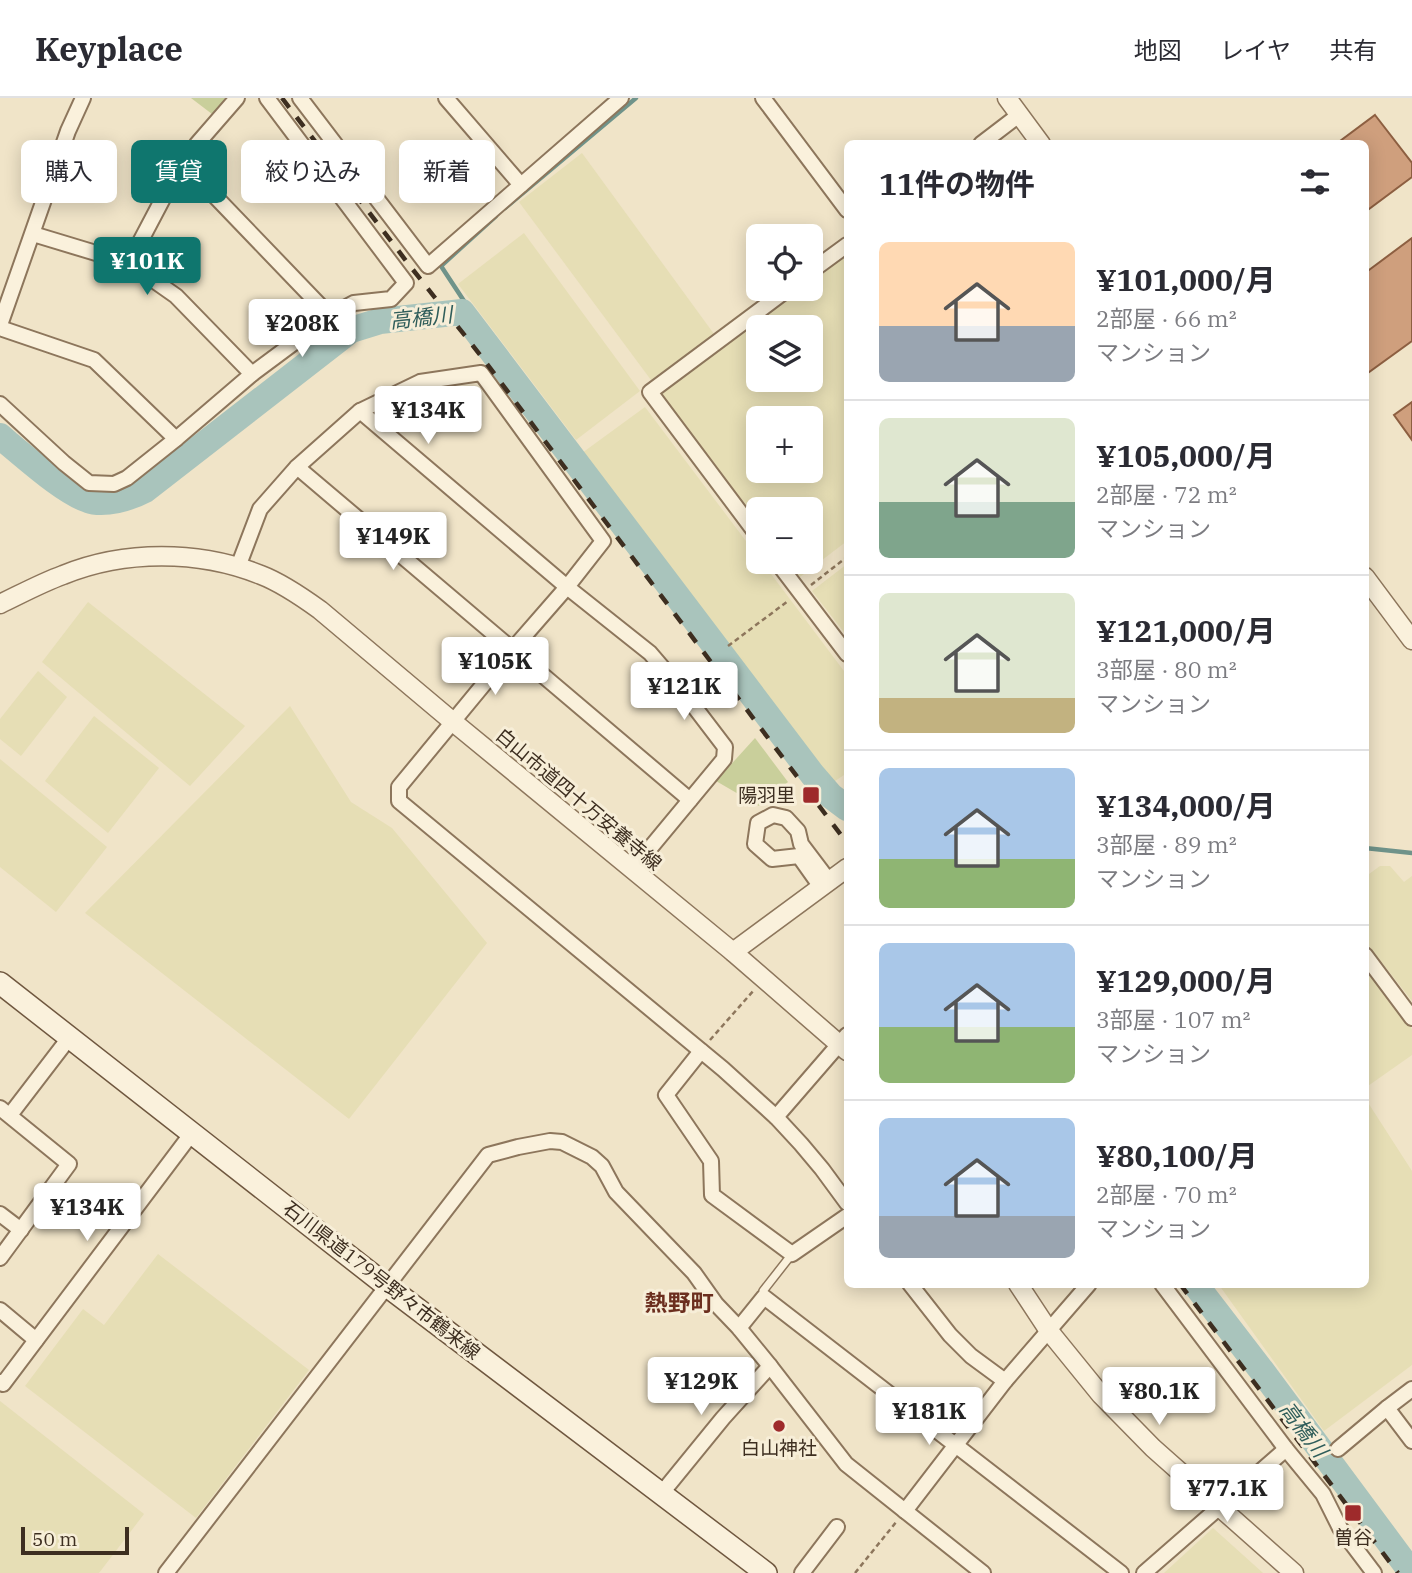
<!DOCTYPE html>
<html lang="ja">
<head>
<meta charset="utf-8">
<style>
	:root { --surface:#fff; --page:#f2f2f3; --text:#2b2b33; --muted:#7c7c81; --line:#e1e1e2; --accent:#0f766e }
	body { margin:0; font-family:"IBM Plex Serif","Noto Sans JP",serif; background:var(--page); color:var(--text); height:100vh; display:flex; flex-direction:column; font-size:26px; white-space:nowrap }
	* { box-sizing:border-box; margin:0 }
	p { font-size:23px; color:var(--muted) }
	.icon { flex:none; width:38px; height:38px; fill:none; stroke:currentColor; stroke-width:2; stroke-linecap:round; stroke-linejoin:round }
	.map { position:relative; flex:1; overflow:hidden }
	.sheet { position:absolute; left:844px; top:42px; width:525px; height:1148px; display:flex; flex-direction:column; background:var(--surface); border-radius:10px; box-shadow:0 4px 18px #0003 }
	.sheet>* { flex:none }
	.banner { position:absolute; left:21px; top:42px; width:665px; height:63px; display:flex; gap:14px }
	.tools { position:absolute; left:746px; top:126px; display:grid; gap:14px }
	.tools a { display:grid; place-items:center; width:77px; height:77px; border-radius:10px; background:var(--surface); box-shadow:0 4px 18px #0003; font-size:35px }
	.scale { position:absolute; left:21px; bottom:18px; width:108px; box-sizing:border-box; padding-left:7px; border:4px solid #3d2e20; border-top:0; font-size:19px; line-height:24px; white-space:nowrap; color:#3d2e20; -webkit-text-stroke:5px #f7eed8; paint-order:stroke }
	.price { position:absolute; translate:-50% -60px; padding:0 16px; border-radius:7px; background:#fff; color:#222; font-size:23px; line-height:46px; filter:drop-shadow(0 2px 4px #0008) }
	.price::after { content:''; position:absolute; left:50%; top:42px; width:21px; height:16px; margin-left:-10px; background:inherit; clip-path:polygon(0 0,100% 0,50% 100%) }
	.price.current { background:var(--accent); color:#fff }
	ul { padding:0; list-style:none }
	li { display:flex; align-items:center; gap:21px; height:175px; padding:0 35px }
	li+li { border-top:2px solid var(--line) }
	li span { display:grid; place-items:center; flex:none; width:196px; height:140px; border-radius:10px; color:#555 }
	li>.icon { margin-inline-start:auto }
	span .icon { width:84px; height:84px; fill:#fffc; stroke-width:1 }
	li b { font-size:30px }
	h2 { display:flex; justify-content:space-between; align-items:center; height:84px; padding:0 35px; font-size:30px }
	.tag { padding:0 24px; border-radius:10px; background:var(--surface); box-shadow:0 4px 18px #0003; font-size:24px; line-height:63px }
	.tag.current { background:var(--accent); color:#fff }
	header { display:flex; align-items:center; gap:42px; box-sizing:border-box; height:98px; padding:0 35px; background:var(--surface); border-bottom:2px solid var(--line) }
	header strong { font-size:33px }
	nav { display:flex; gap:38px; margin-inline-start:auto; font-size:24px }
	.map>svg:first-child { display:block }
	.farmland { fill:#e6deb5; fill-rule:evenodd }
	.green { fill:#c9cf9b }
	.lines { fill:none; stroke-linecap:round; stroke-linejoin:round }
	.stream { stroke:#6f938a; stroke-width:4.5 }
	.river { stroke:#a9c4bc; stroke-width:26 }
	.building { fill:#cf9f7d; stroke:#8d5f41; stroke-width:2 }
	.service-casing { stroke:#8d765c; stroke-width:10 }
	.minor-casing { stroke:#8d765c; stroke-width:18 }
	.tertiary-casing { stroke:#8d765c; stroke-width:21 }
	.secondary-casing { stroke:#6f573f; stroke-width:24 }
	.path { stroke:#8d765c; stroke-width:2.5; stroke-dasharray:5 3.5; stroke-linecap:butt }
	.service { stroke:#faf1dc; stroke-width:7 }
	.minor { stroke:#faf1dc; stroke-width:14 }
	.tertiary { stroke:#faf1dc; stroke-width:18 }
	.secondary { stroke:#faf1dc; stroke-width:21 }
	.rail { stroke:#3d2e20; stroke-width:4.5; stroke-dasharray:12 12; stroke-linecap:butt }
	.poi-dot { fill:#9e2a2b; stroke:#f7eed8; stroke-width:2.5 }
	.labels { text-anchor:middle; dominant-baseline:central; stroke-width:6; stroke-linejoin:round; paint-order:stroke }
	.poi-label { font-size:19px; fill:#3d2e20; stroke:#f7eed8 }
	.street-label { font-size:19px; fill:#3d2e20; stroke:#f7eed8 }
	.water-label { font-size:21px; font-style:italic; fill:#2f5d5a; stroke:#f7eed8 }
	.quarter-label { font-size:23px; font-weight:bold; fill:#6b2e1e; stroke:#f7eed8 }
</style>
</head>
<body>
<header>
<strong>Keyplace</strong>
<nav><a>地図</a><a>レイヤ</a><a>共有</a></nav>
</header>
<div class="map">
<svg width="1412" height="1475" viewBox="0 0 1412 1475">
	<rect width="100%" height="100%" fill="#f0e4c8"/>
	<!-- farmland -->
	<g class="farmland">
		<path d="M582,55L714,236L651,282L519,104Z"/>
		<path d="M524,135L640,293L576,342L458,186Z"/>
		<path d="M847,155V443L800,479L788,464H810V411H758V423L662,296L800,191H810V183ZM758,229H810V282H758ZM758,320H810V373H758Z"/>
		<path d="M645,309L758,459V464H762L847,577V675L832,685L582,355Z"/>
		<path d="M847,466V538L812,493Z"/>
		<path d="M88,504L245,628L190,688L42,564Z"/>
		<path d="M38,573L67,599L21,658L0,641V621Z"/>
		<path d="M290,608L351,704L392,730L487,845L349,1021L85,815Z"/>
		<path d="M94,618L159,670L108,735L45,683Z"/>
		<path d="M0,661L107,749L56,814L0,769Z"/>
		<path d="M1380,768H1390L1404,784L1412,778V903L1365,843V779Z"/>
		<path d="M1365,869L1412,931V957L1365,990Z"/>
		<path d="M1365,1000L1412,1073V1267L1324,1333L1219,1187L1365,1186Z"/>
		<path d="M158,1156L309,1272L196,1420L25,1288L83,1211L104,1227Z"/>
		<path d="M0,1303L144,1416L99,1475H0Z"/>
		<path d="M1213,1430L1263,1475H1164Z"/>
	</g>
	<!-- green -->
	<g class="green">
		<path d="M191,0H227L212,16Z"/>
		<path d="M755,640L788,684L759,708L716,683Z"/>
	</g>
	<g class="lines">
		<!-- stream -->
		<g class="stream">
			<path d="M505,110L636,0"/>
			<path d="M462,214L464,203L441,168L496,118"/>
			<path d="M831,698L847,702"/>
			<path d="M1365,750L1412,755"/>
		</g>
		<!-- river -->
		<g class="river">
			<path d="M0,338L8,345C29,362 64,394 88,402C104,408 130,400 145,392L351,232L380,223L462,214L812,676L831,698L847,710"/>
			<path d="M1195,1186L1262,1273L1412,1475"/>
		</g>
	</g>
	<!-- building -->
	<g class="building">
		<path d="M1375,17L1412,65V79L1365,114V46H1336Z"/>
		<path d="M1412,140V243L1365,277V175Z"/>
		<path d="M1412,304V342L1394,317Z"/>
	</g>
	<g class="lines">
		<defs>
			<path id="service" d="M763,1199V1193L792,1156"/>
			<g id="minor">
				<path d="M300,0L428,168L621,0"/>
				<path d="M446,0L521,87"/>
				<path d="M763,0L847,112"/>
				<path d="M981,46L1019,17"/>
				<path d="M184,66L330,218"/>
				<path d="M33,136L129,165L176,198L252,276"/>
				<path d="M129,165L169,89L197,46L237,0"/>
				<path d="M810,174L847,147"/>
				<path d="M0,227L68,33L83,0"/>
				<path d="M0,230L94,262L176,341"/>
				<path d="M0,306L64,365L89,385L114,386L127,380L176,341L252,276L330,218L354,205L391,201L406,185L267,0"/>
				<path d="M360,313L420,284L481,275L603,443L567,489L650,555L680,590L725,649L724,661L632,772"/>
				<path d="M297,369L690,702"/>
				<path d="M758,438L650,294L788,191"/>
				<path d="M777,464L847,556"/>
				<path d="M238,469L260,411L297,369L360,313L567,489L512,552L399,689V703L723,971L776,1019L801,1046L822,1071L847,1105"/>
				<path d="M821,789L799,758L772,761L755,746L758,725L773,717L786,720L798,733L801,746L829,783"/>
				<path d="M1365,857L1412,920"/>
				<path d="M701,953L666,997L711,1063L712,1097L792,1156L847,1118"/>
				<path d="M0,1010L69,1066L0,1160"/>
				<path d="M10,1017L69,940"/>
				<path d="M776,1019L847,937"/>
				<path d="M0,1116L21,1132"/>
				<path d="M910,1186L950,1237L971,1258L1005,1283"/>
				<path d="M1162,1186L1286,1351L1323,1396L1340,1430L1374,1475"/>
				<path d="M0,1212L36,1242"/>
				<path d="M739,1230L764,1199L1121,1475"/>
				<path d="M0,1284L3,1286L192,1035"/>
				<path d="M1387,1310L1412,1343"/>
				<path d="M1338,1351L1387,1310L1412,1291"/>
				<path d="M661,1396L723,1320L770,1268"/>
				<path d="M905,1413L1005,1283L1089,1186"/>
				<path d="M166,1475L488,1057L518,1049L550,1043L562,1044L592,1059L602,1068L616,1094L694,1175L716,1206L739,1230L770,1268L846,1366L983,1475"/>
				<path d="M802,1475L837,1429"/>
				<path d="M1144,1475L1286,1351"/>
			</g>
			<g id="tertiary">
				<path d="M1007,0L1041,46"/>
				<path d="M1365,479L1412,542"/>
				<path d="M0,506C21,496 41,485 63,477C124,452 199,452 261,477C282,485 302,499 320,512L452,623L733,854L847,953"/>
				<path d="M733,854L847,770"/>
				<path d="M1018,1186L1049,1233L1101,1297L1153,1350L1294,1475"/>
			</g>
			<path id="secondary" d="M0,885L387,1188L766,1475"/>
		</defs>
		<!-- service casing -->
		<use href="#service" class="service-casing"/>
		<!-- minor casing -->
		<use href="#minor" class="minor-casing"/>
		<!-- tertiary casing -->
		<use href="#tertiary" class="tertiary-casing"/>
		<!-- secondary casing -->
		<use href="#secondary" class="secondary-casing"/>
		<!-- path -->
		<g class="path">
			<path d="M811,487L847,459"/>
			<path d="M728,548L788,503"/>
			<path d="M710,942L754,892"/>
			<path d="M855,1475L897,1423"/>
		</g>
		<!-- service -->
		<use href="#service" class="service"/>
		<!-- minor -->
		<use href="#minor" class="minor"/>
		<!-- tertiary -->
		<use href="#tertiary" class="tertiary"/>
		<!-- secondary -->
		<use href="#secondary" class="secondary"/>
		<!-- rail -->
		<g class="rail">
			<path d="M282,0L410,168L481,258L847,745"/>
			<path d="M1180,1186L1398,1475"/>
		</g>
	</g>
	<!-- markers -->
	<g class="poi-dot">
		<rect x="802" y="688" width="18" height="18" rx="3.5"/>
		<circle cx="779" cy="1328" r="7"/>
		<rect x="1344" y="1406" width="18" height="18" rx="3.5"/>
	</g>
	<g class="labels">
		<!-- poi labels -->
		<g class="poi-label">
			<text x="795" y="697" text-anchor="end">陽羽里</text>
			<text x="779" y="1350">白山神社</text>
			<text x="1353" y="1439">曽谷</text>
		</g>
		<!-- street labels -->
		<g class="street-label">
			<text transform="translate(579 701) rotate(40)">白山市道四十万安養寺線</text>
			<text transform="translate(382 1182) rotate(38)">石川県道179号野々市鶴来線</text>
		</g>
		<!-- water labels -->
		<g class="water-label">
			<text transform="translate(421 219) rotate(-6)">高橋川</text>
			<text transform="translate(1304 1331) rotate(53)">高橋川</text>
		</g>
		<!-- quarter labels -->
		<g class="quarter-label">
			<text x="679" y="1204">熱野町</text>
		</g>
	</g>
</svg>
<div class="tools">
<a><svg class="icon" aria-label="locate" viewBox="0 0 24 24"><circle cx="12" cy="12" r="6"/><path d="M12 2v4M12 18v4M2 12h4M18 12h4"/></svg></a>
<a><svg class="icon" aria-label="layers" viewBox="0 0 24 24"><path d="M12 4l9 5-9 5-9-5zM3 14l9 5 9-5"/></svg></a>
<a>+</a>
<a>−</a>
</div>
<div class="scale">50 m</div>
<b class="price current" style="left:147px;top:199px">¥101K</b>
<b class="price" style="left:302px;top:261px">¥208K</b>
<b class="price" style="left:428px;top:348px">¥134K</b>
<b class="price" style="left:393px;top:474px">¥149K</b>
<b class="price" style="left:495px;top:599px">¥105K</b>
<b class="price" style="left:684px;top:624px">¥121K</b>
<b class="price" style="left:87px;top:1145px">¥134K</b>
<b class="price" style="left:701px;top:1319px">¥129K</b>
<b class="price" style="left:1159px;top:1329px">¥80.1K</b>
<b class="price" style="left:929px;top:1349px">¥181K</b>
<b class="price" style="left:1227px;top:1426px">¥77.1K</b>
<div class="banner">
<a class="tag">購入</a>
<a class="tag current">賃貸</a>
<a class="tag">絞り込み</a>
<a class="tag">新着</a>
</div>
<section class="sheet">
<h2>11件の物件<svg class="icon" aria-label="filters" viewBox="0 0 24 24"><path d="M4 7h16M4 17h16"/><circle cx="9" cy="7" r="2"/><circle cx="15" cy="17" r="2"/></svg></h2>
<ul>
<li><span style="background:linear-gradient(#ffd9b3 60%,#9aa5b1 0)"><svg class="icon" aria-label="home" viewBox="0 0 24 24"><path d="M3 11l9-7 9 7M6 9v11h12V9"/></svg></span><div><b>¥101,000/月</b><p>2部屋 · 66 m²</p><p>マンション</p></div></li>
<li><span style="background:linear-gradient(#dfe7d0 60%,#7fa58c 0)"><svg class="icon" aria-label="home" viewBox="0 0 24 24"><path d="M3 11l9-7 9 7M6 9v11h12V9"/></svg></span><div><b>¥105,000/月</b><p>2部屋 · 72 m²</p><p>マンション</p></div></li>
<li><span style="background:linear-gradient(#dfe7d0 75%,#c2b280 0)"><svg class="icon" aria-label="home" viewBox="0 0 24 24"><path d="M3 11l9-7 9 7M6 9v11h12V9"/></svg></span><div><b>¥121,000/月</b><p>3部屋 · 80 m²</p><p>マンション</p></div></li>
<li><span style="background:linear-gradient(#a9c7e8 65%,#8fb573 0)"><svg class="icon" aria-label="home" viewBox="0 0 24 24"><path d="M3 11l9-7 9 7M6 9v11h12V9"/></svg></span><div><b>¥134,000/月</b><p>3部屋 · 89 m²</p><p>マンション</p></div></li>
<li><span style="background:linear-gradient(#a9c7e8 60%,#8fb573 0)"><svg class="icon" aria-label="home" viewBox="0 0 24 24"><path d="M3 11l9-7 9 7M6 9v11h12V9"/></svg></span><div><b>¥129,000/月</b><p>3部屋 · 107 m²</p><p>マンション</p></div></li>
<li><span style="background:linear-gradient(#a9c7e8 70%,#9aa5b1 0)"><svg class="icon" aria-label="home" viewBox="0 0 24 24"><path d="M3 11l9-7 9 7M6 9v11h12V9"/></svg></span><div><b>¥80,100/月</b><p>2部屋 · 70 m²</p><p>マンション</p></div></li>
</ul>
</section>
</div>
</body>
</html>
